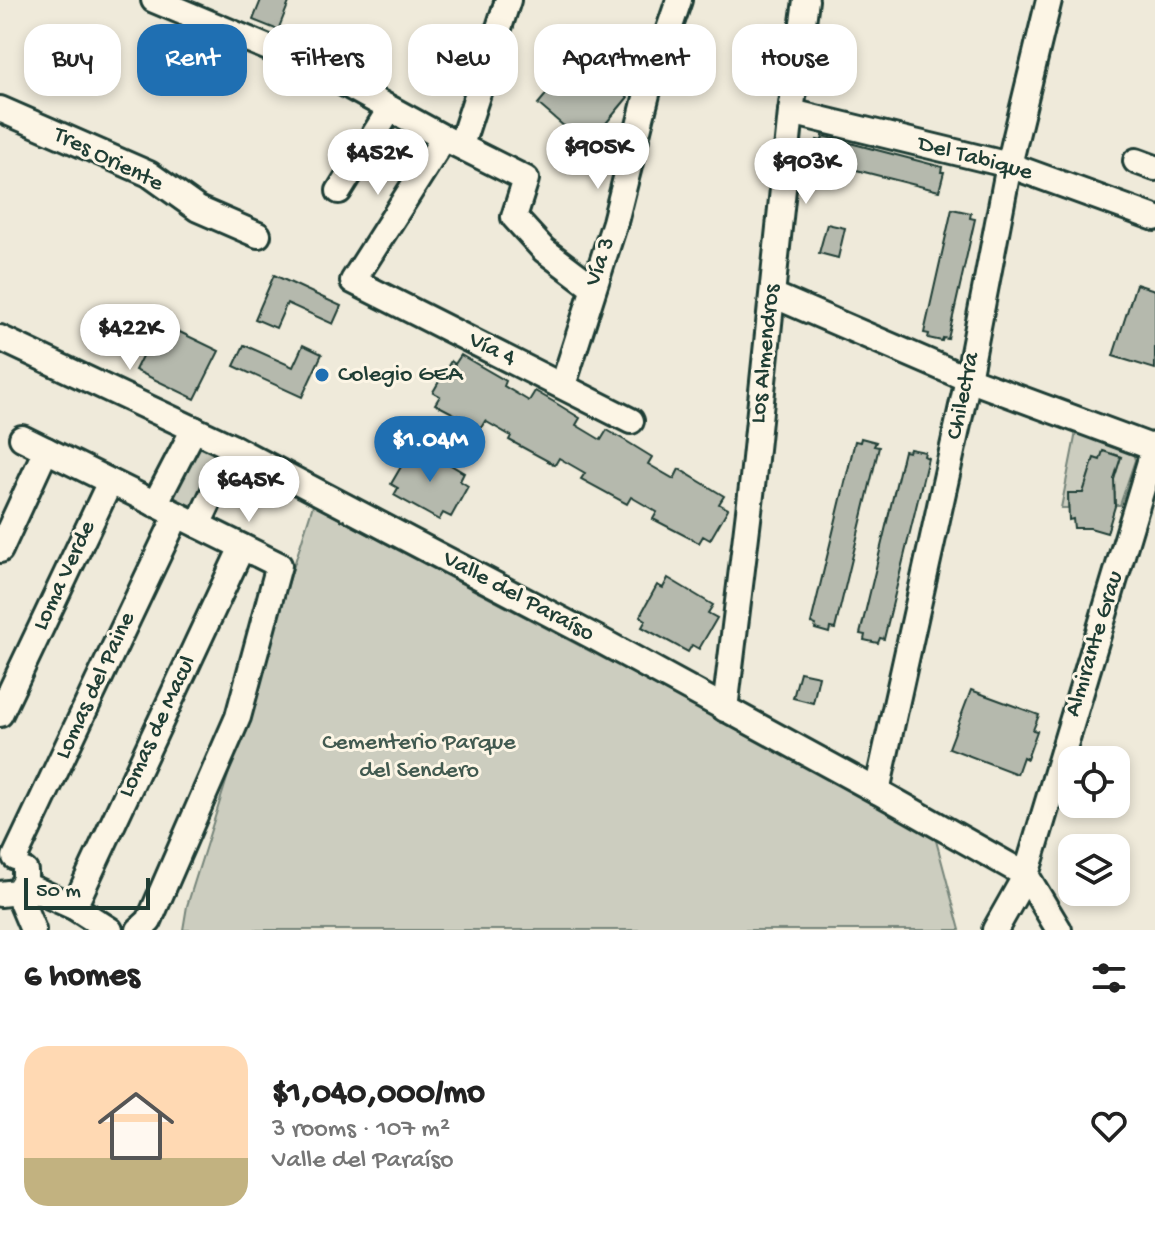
<!DOCTYPE html>
<html lang="en">
<head>
<meta charset="utf-8">
<style>
	:root { --surface:#fff; --page:#f6f6f6; --text:#222; --muted:#767676; --line:#e0e0e0; --accent:#1f6fb2 }
	body { margin:0; font-family:"Gochi Hand",sans-serif; background:var(--page); color:var(--text); height:100vh; display:flex; flex-direction:column; font-size:30px; white-space:nowrap }
	* { box-sizing:border-box; margin:0 }
	p { font-size:26px; color:var(--muted) }
	.icon { flex:none; width:44px; height:44px; fill:none; stroke:currentColor; stroke-width:2; stroke-linecap:round; stroke-linejoin:round }
	.map { position:relative; height:930px; overflow:hidden }
	.sheet { display:flex; flex-direction:column; background:var(--surface); flex:1 }
	.sheet>* { flex:none }
	.guide { position:absolute; left:24px; top:24px; width:1108px; height:72px; display:flex; gap:16px }
	.controls { position:absolute; left:1058px; top:746px; display:grid; gap:16px }
	.controls a { display:grid; place-items:center; width:72px; height:72px; border-radius:16px; background:var(--surface); box-shadow:0 4px 12px #0003; font-size:40px }
	.scale { position:absolute; left:24px; bottom:20px; width:126px; box-sizing:border-box; padding-left:8px; border:4px solid #1f3d34; border-top:0; font-size:22px; line-height:28px; white-space:nowrap; color:#1f3d34; -webkit-text-stroke:6px #fcf5e5; paint-order:stroke }
	.price { position:absolute; translate:-50% -68px; padding:0 18px; border-radius:28px; background:#fff; color:#222; font-size:26px; line-height:52px; filter:drop-shadow(0 2px 4px #0008) }
	.price::after { content:''; position:absolute; left:50%; top:48px; width:24px; height:18px; margin-left:-12px; background:inherit; clip-path:polygon(0 0,100% 0,50% 100%) }
	.price.current { background:var(--accent); color:#fff }
	ul { padding:0; list-style:none }
	li { display:flex; align-items:center; gap:24px; height:200px; padding:0 24px }
	li+li { border-top:2px solid var(--line) }
	li span { display:grid; place-items:center; flex:none; width:224px; height:160px; border-radius:24px; color:#555 }
	li>.icon { margin-inline-start:auto }
	span .icon { width:96px; height:96px; fill:#fffc; stroke-width:1 }
	li b { font-size:34px }
	h2 { display:flex; justify-content:space-between; align-items:center; height:96px; padding:0 24px; font-size:34px }
	.chip { padding:0 28px; border-radius:24px; background:var(--surface); box-shadow:0 4px 12px #0003; font-size:28px; line-height:72px }
	.chip.current { background:var(--accent); color:#fff }
	.map>svg:first-child { display:block }
	.green { fill:#cccdbf; stroke:#76857a; stroke-width:2 }
	.building { fill:#b5b9ad; stroke:#1f3d34; stroke-width:2 }
	.lines { fill:none; stroke-linecap:round; stroke-linejoin:round }
	.minor-casing { stroke:#1f3d34; stroke-width:30 }
	.minor { stroke:#fcf5e5; stroke-width:24 }
	.poi-dot { fill:#1f6fb2; stroke:#fcf5e5; stroke-width:3 }
	.labels { text-anchor:middle; dominant-baseline:central; stroke-width:6; stroke-linejoin:round; paint-order:stroke }
	.street-label { font-size:24px; fill:#1f3d34; stroke:#fcf5e5 }
	.poi-label { font-size:24px; fill:#1f3d34; stroke:#fcf5e5; text-anchor:start }
	.park-label { font-size:24px; fill:#425a50; stroke:#fcf5e5 }
</style>
</head>
<body>
<div class="map">
<svg width="1155" height="930" viewBox="0 0 1155 930">
	<rect width="100%" height="100%" fill="#efeada"/>
	<filter id="ink" filterUnits="userSpaceOnUse"><feTurbulence type="fractalNoise" baseFrequency=".0125" numOctaves="2"/><feDisplacementMap in="SourceGraphic" scale="16" xChannelSelector="R" yChannelSelector="G"/><feConvolveMatrix kernelMatrix="1 2 1 2 8 2 1 2 1" color-interpolation-filters="sRGB"/></filter>
	<g filter="url(#ink)">
		<!-- green -->
		<g class="green">
			<path d="M1077,427L1132,450L1135,460L1120,505H1115V493H1110L1121,457L1103,451L1100,460L1094,458L1083,493H1068V508H1061Z"/>
			<path d="M203,447L212,452L215,462L196,502L186,507L177,503L174,493L192,450Z"/>
			<path d="M313,505L934,833L960,930H183L187,906Z"/>
		</g>
		<!-- building -->
		<g class="building">
			<path d="M261,0H290L278,30L253,20Z"/>
			<path d="M579,55L628,97L587,146L538,104Z"/>
			<path d="M823,136L942,167L941,172H944L939,191L817,160L818,155L813,154L817,140L822,141Z"/>
			<path d="M952,209L971,213L970,218L975,219L948,339L943,338L942,341L928,338L929,334L924,333Z"/>
			<path d="M827,224L845,228L838,258L819,253Z"/>
			<path d="M274,275L341,306L333,324L287,303L276,328L255,319Z"/>
			<path d="M1136,284L1155,290V369L1113,356Z"/>
			<path d="M159,322L219,351L195,399L135,370Z"/>
			<path d="M244,345L293,367L303,345L322,354L302,397L234,366Z"/>
			<path d="M461,355L506,381L504,386L529,401L535,391L554,402L580,418L576,425L601,440L607,430L626,441L652,457L648,464L674,479L679,469L724,496L719,504L728,509L710,540L703,536L699,543L653,519L657,512L631,497L627,504L581,479L585,473L559,458L555,465L509,440L511,436L485,421L481,428L435,404L440,396L433,392L451,361L455,364Z"/>
			<path d="M861,438L876,442L874,446L879,447L835,629L830,628L829,633L815,629L816,625L811,623L855,441L860,442Z"/>
			<path d="M419,446L464,473L460,481L468,486L451,517L443,513L439,520L394,495L398,488L391,484L409,453L414,455Z"/>
			<path d="M910,449L925,452L924,456L928,458L884,639L880,638L878,643L864,640L865,635L860,634L904,451L909,452Z"/>
			<path d="M1103,451L1121,457L1114,479L1115,506L1107,533L1090,528H1074L1073,519L1069,520L1068,493H1083L1094,458L1100,460Z"/>
			<path d="M668,578L713,605L708,613L717,618L699,649L692,645L688,652L642,627L646,620L640,616L657,585L663,588Z"/>
			<path d="M800,672L819,676L813,703L793,698Z"/>
			<path d="M971,690L1039,715L1033,730L1037,731L1027,759L1023,757L1017,774L949,748Z"/>
		</g>
		<g class="lines">
			<defs>
				<g id="minor">
					<path d="M154,0L316,68L444,138L526,179L514,217L544,250L593,287"/>
					<path d="M0,109L149,174L198,209L258,235"/>
					<path d="M791,112L1009,165L1155,218"/>
					<path d="M444,138L353,281L631,421"/>
					<path d="M461,145L508,0"/>
					<path d="M1136,161L1155,168"/>
					<path d="M339,191L390,109"/>
					<path d="M773,295L968,379L1154,448"/>
					<path d="M0,338L234,448L598,639L877,791L1026,875L1059,930"/>
					<path d="M563,385L615,222L647,94L679,0"/>
					<path d="M22,438L279,565L238,717L149,921L139,930"/>
					<path d="M155,504L194,429"/>
					<path d="M198,525L234,448"/>
					<path d="M0,550L46,450"/>
					<path d="M725,709L753,478L791,112L806,0"/>
					<path d="M0,714L110,482"/>
					<path d="M877,791L968,379L1009,165L1049,0"/>
					<path d="M15,857L177,515"/>
					<path d="M23,884L74,907L110,930"/>
					<path d="M17,892L33,930"/>
					<path d="M0,894L17,892L25,880V871"/>
					<path d="M74,907L242,547"/>
					<path d="M995,930L1026,875L1155,445"/>
				</g>
			</defs>
			<!-- minor casing -->
			<use href="#minor" class="minor-casing"/>
			<!-- minor -->
			<use href="#minor" class="minor"/>
		</g>
	</g>
	<!-- markers -->
	<circle class="poi-dot" cx="322" cy="375" r="8"/>
	<g class="labels">
		<!-- street labels -->
		<g class="street-label">
			<text transform="translate(975 159) rotate(15)">Del Tabique</text>
			<text transform="translate(108 160) rotate(26)">Tres Oriente</text>
			<text transform="translate(601 262) rotate(-71)">Vía 3</text>
			<text transform="translate(492 350) rotate(26)">Vía 4</text>
			<text transform="translate(766 354) rotate(-84)">Los Almendros</text>
			<text transform="translate(964 396) rotate(-78)">Chilectra</text>
			<text transform="translate(65 576) rotate(-65)">Loma Verde</text>
			<text transform="translate(518 597) rotate(28)">Valle del Paraíso</text>
			<text transform="translate(1095 644) rotate(-73)">Almirante Grau</text>
			<text transform="translate(96 686) rotate(-65)">Lomas del Paine</text>
			<text transform="translate(158 727) rotate(-65)">Lomas de Macul</text>
		</g>
		<!-- poi labels -->
		<g class="poi-label">
			<text x="338" y="375">Colegio GEA</text>
		</g>
		<!-- park labels -->
		<g class="park-label">
			<text x="419" y="743">Cementerio Parque<tspan x="419" dy="28">del Sendero</tspan></text>
		</g>
	</g>
</svg>
<div class="controls">
<a><svg class="icon" aria-label="locate" viewBox="0 0 24 24"><circle cx="12" cy="12" r="6"/><path d="M12 2v4M12 18v4M2 12h4M18 12h4"/></svg></a>
<a><svg class="icon" aria-label="layers" viewBox="0 0 24 24"><path d="M12 4l9 5-9 5-9-5zM3 14l9 5 9-5"/></svg></a>
</div>
<div class="scale">50 m</div>
<b class="price" style="left:598px;top:191px">$905K</b>
<b class="price" style="left:378px;top:197px">$452K</b>
<b class="price" style="left:806px;top:206px">$903K</b>
<b class="price" style="left:130px;top:372px">$422K</b>
<b class="price current" style="left:430px;top:484px">$1.04M</b>
<b class="price" style="left:249px;top:524px">$645K</b>
<div class="guide">
<a class="chip">Buy</a>
<a class="chip current">Rent</a>
<a class="chip">Filters</a>
<a class="chip">New</a>
<a class="chip">Apartment</a>
<a class="chip">House</a>
</div>
</div>
<section class="sheet">
<h2>6 homes<svg class="icon" aria-label="filters" viewBox="0 0 24 24"><path d="M4 7h16M4 17h16"/><circle cx="9" cy="7" r="2"/><circle cx="15" cy="17" r="2"/></svg></h2>
<ul>
<li><span style="background:linear-gradient(#ffd9b3 70%,#c2b280 0)"><svg class="icon" aria-label="home" viewBox="0 0 24 24"><path d="M3 11l9-7 9 7M6 9v11h12V9"/></svg></span><div><b>$1,040,000/mo</b><p>3 rooms · 107 m²</p><p>Valle del Paraíso</p></div><svg class="icon" aria-label="heart" viewBox="0 0 24 24"><path d="M12 20l-8-8c-3-5 5-10 8-4 3-6 11-1 8 4z"/></svg></li>
</ul>
</section>
</body>
</html>
